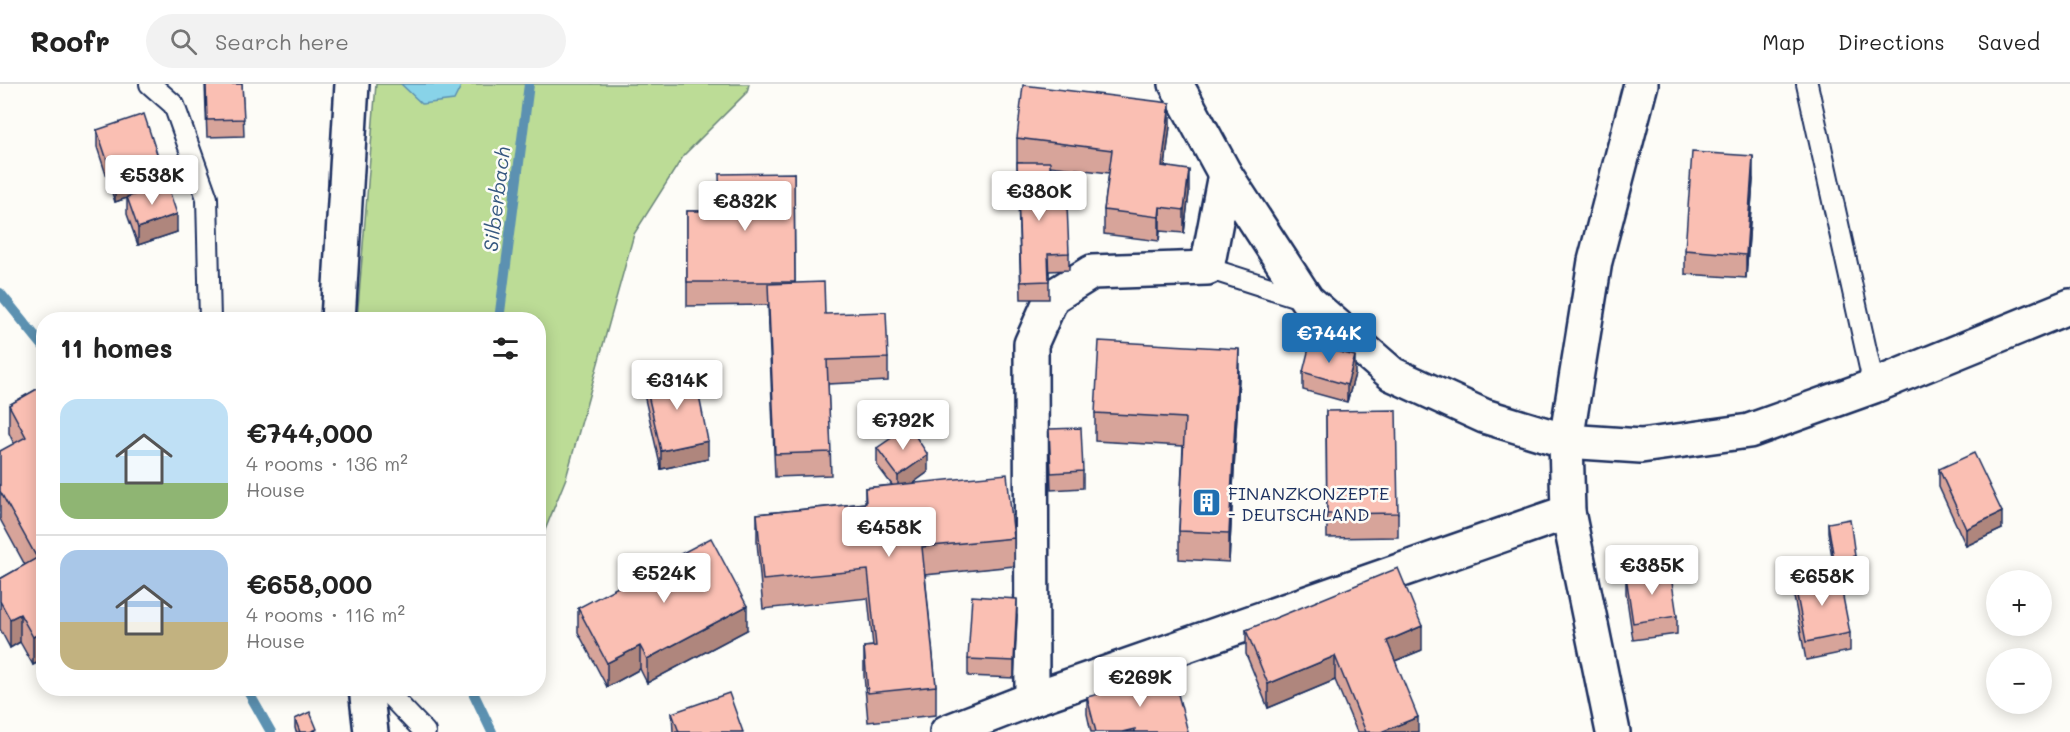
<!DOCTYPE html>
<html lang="en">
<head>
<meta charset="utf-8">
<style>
	:root { --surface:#fff; --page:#f2f2f2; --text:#222; --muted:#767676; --line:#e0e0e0; --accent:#1f6fb2 }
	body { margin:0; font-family:Mali,sans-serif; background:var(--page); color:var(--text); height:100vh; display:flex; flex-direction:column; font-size:22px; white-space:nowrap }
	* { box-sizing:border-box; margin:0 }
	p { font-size:20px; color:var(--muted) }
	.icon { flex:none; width:33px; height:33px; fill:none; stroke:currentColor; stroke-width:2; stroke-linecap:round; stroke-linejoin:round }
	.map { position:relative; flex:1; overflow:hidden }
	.sheet { position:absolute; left:36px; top:228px; width:510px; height:384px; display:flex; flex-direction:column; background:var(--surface); border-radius:24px; box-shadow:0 3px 15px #0003 }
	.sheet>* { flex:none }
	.controls { position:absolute; left:1986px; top:486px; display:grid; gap:12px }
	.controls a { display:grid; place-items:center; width:66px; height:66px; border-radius:50%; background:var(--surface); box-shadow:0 3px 15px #0003; font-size:30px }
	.price { position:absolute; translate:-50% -51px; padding:0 14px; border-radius:6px; background:#fff; color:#222; font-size:20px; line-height:39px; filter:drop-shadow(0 2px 3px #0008) }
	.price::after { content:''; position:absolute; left:50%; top:36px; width:18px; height:14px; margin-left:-9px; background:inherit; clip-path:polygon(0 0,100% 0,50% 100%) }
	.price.active { background:var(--accent); color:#fff }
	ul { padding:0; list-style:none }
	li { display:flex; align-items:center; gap:18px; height:150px; padding:0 24px }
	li+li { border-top:2px solid var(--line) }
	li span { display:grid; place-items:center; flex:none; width:168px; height:120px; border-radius:18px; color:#555 }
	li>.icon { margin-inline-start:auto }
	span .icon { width:72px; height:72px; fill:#fffc; stroke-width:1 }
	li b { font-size:26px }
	h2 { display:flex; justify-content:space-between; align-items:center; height:72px; padding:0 24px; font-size:26px }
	header { display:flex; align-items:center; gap:36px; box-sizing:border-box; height:84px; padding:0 30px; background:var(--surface); border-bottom:2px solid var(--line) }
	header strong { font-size:28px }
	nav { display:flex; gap:33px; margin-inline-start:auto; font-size:21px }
	.search { width:420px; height:54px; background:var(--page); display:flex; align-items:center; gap:15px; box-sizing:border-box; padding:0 21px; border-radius:33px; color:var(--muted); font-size:22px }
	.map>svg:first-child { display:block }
	.green { fill:#bcdc96; stroke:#6c867a; stroke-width:1.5 }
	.water { fill:#88d3e8; stroke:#5c91b1; stroke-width:1.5 }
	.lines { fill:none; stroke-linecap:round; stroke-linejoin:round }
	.stream { stroke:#5c91b1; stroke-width:10 }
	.lane-casing { stroke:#1b2f5e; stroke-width:24 }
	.street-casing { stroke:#1b2f5e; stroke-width:38 }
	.lane { stroke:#fdfcf7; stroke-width:20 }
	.street { stroke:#fdfcf7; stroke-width:33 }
	.wall { fill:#d7a49a; stroke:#1b2f5e; stroke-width:1.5 }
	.shaded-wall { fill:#af867d; stroke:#1b2f5e; stroke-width:1.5 }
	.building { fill:#fabfb3; stroke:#1b2f5e; stroke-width:1.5 }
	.labels { text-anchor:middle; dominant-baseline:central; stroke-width:5; stroke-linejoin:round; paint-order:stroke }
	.poi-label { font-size:18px; fill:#1b2f5e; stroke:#fdfcf7; text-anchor:start }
	.water-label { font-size:20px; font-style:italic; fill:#365880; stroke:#fdfcf7 }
</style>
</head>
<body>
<header>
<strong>Roofr</strong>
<div class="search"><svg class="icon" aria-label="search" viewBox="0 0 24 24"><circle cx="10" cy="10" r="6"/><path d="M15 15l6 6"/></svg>Search here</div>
<nav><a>Map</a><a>Directions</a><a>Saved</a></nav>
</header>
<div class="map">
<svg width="2070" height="648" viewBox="0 0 2070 648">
	<rect width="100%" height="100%" fill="#fdfcf7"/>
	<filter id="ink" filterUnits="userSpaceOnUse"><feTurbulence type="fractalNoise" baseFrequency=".0167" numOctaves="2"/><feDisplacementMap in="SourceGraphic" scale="12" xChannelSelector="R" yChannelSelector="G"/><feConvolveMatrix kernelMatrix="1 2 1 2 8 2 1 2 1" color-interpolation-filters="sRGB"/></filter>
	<g filter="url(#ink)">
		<!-- green -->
		<path class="green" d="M376,0H749L747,8L684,71L634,150L566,394L539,461L538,236H357Z"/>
		<!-- water -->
		<path class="water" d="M401,0H462L454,16L422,20Z"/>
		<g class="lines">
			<!-- stream -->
			<g class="stream">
				<path d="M0,209L44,263"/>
				<path d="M499,236L529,0"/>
				<path d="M246,604L271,648"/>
				<path d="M471,604L492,648"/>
			</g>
			<defs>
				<g id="lane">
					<path d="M150,0L174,21L207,114L210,236"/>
					<path d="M1807,0L1874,302"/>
					<path d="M1207,184L1307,216"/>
					<path d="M383,604L425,648"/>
				</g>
				<g id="street">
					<path d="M1176,0L1225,90L1307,216L1392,290L1484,332L1566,357L1641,362L1749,347L1874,302L2070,222"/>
					<path d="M338,236L352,0"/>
					<path d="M366,604L371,648"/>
					<path d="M1032,615L1031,260L1052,213L1092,188L1207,184L1225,90"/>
					<path d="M947,648L1032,615L1568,428"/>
					<path d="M1613,648L1568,428L1566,357L1595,177L1641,0"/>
				</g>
			</defs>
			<!-- lane casing -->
			<use href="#lane" class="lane-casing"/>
			<!-- street casing -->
			<use href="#street" class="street-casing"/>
			<!-- lane -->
			<use href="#lane" class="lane"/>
			<!-- street -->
			<use href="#street" class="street"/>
		</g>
		<!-- wall -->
		<g class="wall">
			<path d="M205,0H242L244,52L207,53Z"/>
			<path d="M1170,42L1165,83L1189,109L1184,149L1160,147L1159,157L1104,150V126L1109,89L1050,82L1051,122L1069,169V186L1049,187V215H1021L1017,78H1023H1017V54Z"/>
			<path d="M97,46L162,101L177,148L138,161L127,130V114L115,118L97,63Z"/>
			<path d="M794,89L795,199L825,230L888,274V297L828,300L831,391L775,393L768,221L687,222V127H719Z"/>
			<path d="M1753,96L1746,194L1685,190V166Z"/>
			<path d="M1303,288L1355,290L1347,318L1303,306Z"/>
			<path d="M1239,293L1229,478L1179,475V447L1183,362L1095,357V329Z"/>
			<path d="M645,298L708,375L661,385L645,315Z"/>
			<path d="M44,301V575L33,581L20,558L10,564L0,545V495L25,481L0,435V368L14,360L9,349V321Z"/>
			<path d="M1326,327L1398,429V453L1327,454Z"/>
			<path d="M1049,345L1083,387V404L1051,406Z"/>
			<path d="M877,364L928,388L912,399L1014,454V482L925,491L936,602V631L868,638L864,591V563L873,562L868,514L763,525L757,458V430L865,419V404L892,401L877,381Z"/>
			<path d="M1939,385L2002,445L1966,462L1939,403Z"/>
			<path d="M1828,439L1855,472V481L1834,485L1828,448Z"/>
			<path d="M1626,492L1677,532V550L1633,556L1626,509Z"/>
			<path d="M1794,496L1850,549V567L1806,576L1794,513Z"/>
			<path d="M578,524L747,546L647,599L640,585L607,603L578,548Z"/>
			<path d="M1017,532L1014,594L968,592V575Z"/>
			<path d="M1246,546L1422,566L1395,577L1418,648H1357L1335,596L1268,624L1246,570Z"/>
			<path d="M1087,613L1188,648H1091L1087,630Z"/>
			<path d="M672,629L743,648H673Z"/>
			<path d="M295,635L317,648H296L295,644Z"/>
		</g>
		<!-- shaded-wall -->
		<g class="shaded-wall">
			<path d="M1170,19V42L1162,106V82Z"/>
			<path d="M1753,72V96L1746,194V171Z"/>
			<path d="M162,85V102L115,118V100Z"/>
			<path d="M1189,86V109L1184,149V126Z"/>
			<path d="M1160,123V147L1159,157V133Z"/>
			<path d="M177,130V148L138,161V144Z"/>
			<path d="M1239,265V293L1229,478V449Z"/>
			<path d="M1355,272V290L1347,318V301Z"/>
			<path d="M708,357V375L661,385V367Z"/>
			<path d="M928,371V388L898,410V392Z"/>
			<path d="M2002,428V445L1966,462V445Z"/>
			<path d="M1017,515V532L1014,594V577Z"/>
			<path d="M747,522V546L647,599V575Z"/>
			<path d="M20,530V558L10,564V535Z"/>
			<path d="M1422,542V566L1387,580V557Z"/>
			<path d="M44,547V575L33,581V553Z"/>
			<path d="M640,562V585L607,603V579Z"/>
			<path d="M1335,572V596L1268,624V600Z"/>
			<path d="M1418,633V648H1381Z"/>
			<path d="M1135,645V648H1122Z"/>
		</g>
		<!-- building -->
		<g class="building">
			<path d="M206,0H242L244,35L207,36Z"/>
			<path d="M1023,1L1170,19L1162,82L1189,86L1184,126L1160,123L1159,133L1104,126L1112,66L1017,54Z"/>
			<path d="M144,30L162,85L115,100L97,46Z"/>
			<path d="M1692,68L1753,72L1746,171L1685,166Z"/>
			<path d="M1017,78H1050L1051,122L1067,121L1069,169L1048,170L1049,197L1021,198Z"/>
			<path d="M794,89L795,198H687V127H720L719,90Z"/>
			<path d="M167,100L177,130L138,144L127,113Z"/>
			<path d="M824,198L825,230L886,228L888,274L827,276L831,368L775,370L768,200Z"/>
			<path d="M1099,257L1239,265L1229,449L1179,447L1185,334L1095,329Z"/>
			<path d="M1310,260L1355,272L1347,301L1303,288Z"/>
			<path d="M694,287L708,357L661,367L645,298Z"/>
			<path d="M44,301V547L33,553L20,530L10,535L0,517V495L37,474L0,407V367L26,353L9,321Z"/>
			<path d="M1396,326L1398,429L1327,430L1326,327Z"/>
			<path d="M909,342L928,371L898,392L877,364Z"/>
			<path d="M1081,344L1083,387L1051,389L1049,345Z"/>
			<path d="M1974,369L2002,428L1966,445L1939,385Z"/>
			<path d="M1007,390L1014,454L922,463L936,602L868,609L864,563L876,562L868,486L763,496L757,430L866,419L865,404Z"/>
			<path d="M1850,435L1855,472L1834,475L1828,439Z"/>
			<path d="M711,454L747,522L647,575L640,562L607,579L578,524Z"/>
			<path d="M1398,484L1422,542L1387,557L1418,633L1381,648H1366L1335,572L1268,600L1246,546Z"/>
			<path d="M1670,485L1677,532L1633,539L1626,492Z"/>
			<path d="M1838,487L1850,549L1806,558L1794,496Z"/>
			<path d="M972,512L1017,515L1014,577L968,575Z"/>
			<path d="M1173,591L1188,648H1135V645L1122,648H1096L1087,613Z"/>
			<path d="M729,609L743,648H679L672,629Z"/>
			<path d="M310,628L317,645L310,648H300L295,635Z"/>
		</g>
	</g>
	<!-- icons -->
	<defs>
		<symbol id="building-square" viewBox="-11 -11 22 22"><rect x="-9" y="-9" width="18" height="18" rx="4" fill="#1f6fb2" stroke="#fdfcf7"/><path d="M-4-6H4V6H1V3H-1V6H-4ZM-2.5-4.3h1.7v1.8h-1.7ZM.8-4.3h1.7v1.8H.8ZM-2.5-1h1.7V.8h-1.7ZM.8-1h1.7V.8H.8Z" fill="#fff"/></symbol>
	</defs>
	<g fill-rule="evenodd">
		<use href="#building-square" x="1190" y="402" width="33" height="33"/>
	</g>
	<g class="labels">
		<!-- poi labels -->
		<g class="poi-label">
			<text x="1228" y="409">FINANZKONZEPTE<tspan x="1228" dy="21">- DEUTSCHLAND</tspan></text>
		</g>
		<!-- water labels -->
		<g class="water-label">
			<text transform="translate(496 115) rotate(-83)">Silberbach</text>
		</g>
	</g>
</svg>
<div class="controls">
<a>+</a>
<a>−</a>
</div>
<b class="price" style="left:152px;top:122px">€538K</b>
<b class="price" style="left:1039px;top:138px">€380K</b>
<b class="price" style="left:745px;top:148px">€832K</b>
<b class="price active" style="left:1329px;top:280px">€744K</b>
<b class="price" style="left:677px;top:327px">€314K</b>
<b class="price" style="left:903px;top:367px">€792K</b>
<b class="price" style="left:889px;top:474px">€458K</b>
<b class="price" style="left:1652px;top:512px">€385K</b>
<b class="price" style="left:664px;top:520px">€524K</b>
<b class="price" style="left:1822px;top:523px">€658K</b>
<b class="price" style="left:1140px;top:624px">€269K</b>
<section class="sheet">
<h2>11 homes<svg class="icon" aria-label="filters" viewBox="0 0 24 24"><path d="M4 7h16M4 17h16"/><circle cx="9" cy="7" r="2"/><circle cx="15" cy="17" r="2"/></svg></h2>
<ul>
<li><span style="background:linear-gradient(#bfe0f5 70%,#8fb573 0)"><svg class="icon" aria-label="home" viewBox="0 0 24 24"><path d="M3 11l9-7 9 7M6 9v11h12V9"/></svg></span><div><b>€744,000</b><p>4 rooms · 136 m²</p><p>House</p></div></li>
<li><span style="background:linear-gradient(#a9c7e8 60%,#c2b280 0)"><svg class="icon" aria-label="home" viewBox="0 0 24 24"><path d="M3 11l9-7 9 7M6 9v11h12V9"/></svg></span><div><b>€658,000</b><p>4 rooms · 116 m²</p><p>House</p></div></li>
</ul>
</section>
</div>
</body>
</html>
